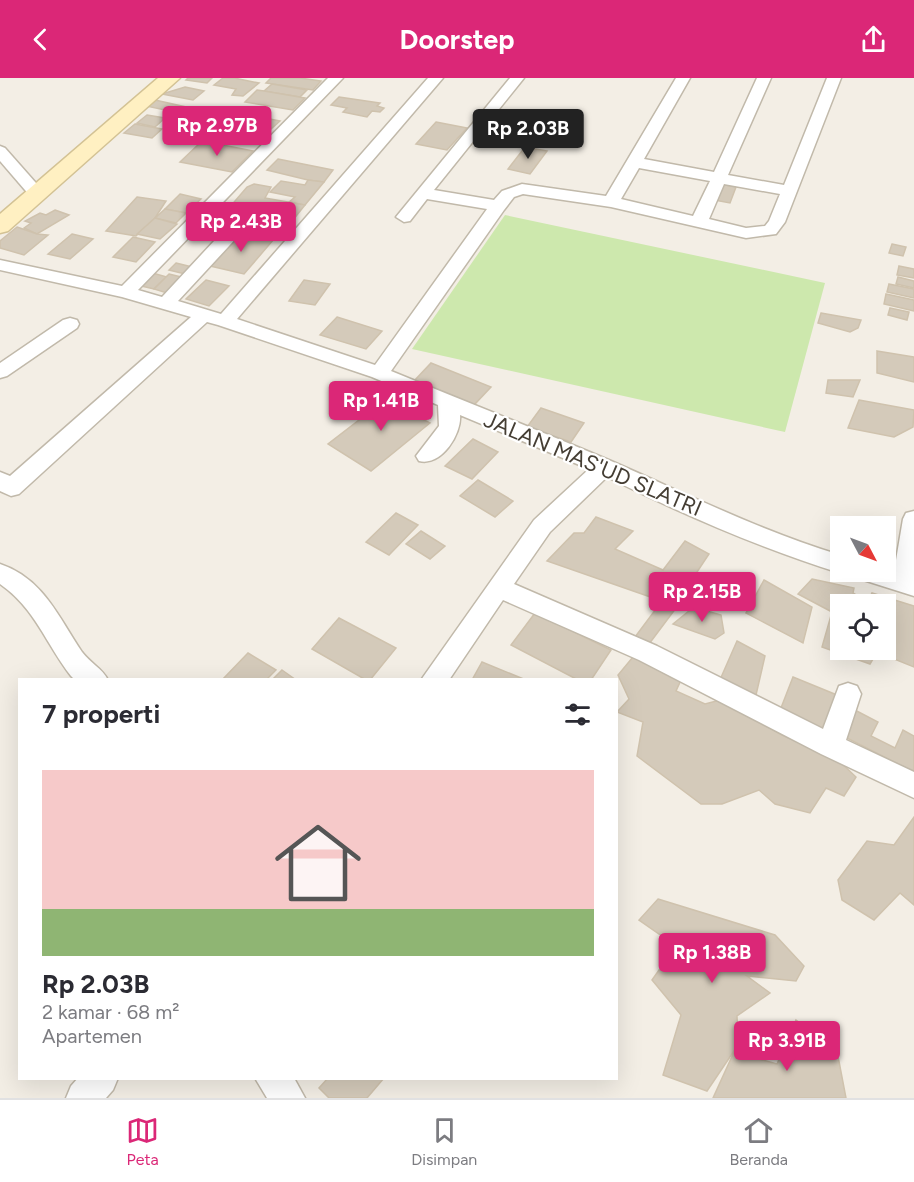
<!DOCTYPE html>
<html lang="id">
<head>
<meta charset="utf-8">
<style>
	:root { --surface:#fff; --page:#f7f7f7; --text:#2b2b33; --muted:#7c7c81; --line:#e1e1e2; --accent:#db2777 }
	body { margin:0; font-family:Figtree,sans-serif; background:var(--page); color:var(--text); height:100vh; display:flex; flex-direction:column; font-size:22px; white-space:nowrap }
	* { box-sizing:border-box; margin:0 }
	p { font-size:20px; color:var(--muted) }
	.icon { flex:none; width:33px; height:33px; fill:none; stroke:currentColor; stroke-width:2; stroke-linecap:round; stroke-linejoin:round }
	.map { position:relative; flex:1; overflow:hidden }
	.side { position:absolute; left:18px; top:600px; width:600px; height:402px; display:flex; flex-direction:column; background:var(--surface); border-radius:0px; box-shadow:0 6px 24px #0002 }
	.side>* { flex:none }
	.needle { width:39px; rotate:131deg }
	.fabs { position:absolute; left:830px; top:438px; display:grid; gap:12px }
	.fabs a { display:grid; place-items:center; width:66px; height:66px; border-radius:0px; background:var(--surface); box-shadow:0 6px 24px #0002; font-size:30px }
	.price { position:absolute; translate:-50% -51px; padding:0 14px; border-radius:6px; background:var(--accent); color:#fff; font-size:20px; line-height:39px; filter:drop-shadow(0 2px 3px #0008) }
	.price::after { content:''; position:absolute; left:50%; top:36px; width:18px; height:14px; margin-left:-9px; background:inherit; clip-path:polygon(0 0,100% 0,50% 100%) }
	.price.selected { background:#222; color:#fff }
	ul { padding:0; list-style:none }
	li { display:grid; align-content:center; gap:12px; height:318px; padding:0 24px }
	li span { display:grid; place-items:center; height:186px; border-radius:0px; color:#555 }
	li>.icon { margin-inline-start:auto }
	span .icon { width:108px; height:108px; fill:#fffc; stroke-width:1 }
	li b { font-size:26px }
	h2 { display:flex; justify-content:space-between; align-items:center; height:72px; padding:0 24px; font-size:26px }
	header { display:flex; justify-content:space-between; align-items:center; height:78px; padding:0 24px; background:var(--accent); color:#fff; font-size:27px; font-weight:700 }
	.menu { display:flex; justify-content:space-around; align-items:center; height:84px; border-top:2px solid var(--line); background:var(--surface); font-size:16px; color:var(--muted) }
	.menu a { display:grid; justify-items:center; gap:3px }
	.menu .selected { color:var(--accent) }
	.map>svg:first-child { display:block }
	.green { fill:#cde8ad }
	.building { fill:#d4caba; stroke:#cfc2ad; stroke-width:1.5; fill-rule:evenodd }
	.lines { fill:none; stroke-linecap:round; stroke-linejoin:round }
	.street-casing { stroke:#c1b9aa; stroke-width:3 }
	.secondary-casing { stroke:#d3c294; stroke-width:3 }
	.street { fill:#fff; fill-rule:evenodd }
	.secondary { fill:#fff0c2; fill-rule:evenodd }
	.labels { text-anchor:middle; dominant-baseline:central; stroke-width:4.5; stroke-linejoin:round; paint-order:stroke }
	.street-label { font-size:22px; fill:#453e34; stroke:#fff }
</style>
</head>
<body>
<header><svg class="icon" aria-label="back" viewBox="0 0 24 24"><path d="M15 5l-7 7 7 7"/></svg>Doorstep<svg class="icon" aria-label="share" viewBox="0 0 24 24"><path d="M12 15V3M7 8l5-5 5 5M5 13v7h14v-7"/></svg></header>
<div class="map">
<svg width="914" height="1020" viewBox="0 0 914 1020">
	<rect width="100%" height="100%" fill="#f3eee5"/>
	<!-- green -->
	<path class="green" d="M505,137L825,205L785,354L412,271Z"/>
	<!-- building -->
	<g class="building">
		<path d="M188,0H212L207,5L186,2Z"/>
		<path d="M223,0H234L259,5L243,18L232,17L236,11L214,7Z"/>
		<path d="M271,0H300L321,3L313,12L266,5Z"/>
		<path d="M272,6L307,12L300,19L264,13Z"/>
		<path d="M185,9L204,13L193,22L162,16Z"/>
		<path d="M257,12L264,13L305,20L293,32L245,24Z"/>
		<path d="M339,19L380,25L377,28L384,30L380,34L372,33L367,39L343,34L347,30L331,27Z"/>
		<path d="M155,22L186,29L179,35L146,28Z"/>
		<path d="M233,34L280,43L262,59L215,49Z"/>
		<path d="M147,37L165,40L155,49L137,45Z"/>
		<path d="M436,44L467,50L447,72L416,66Z"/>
		<path d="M135,46L162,51L152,60L124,55Z"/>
		<path d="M202,63L253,73L232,94L180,84Z"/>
		<path d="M525,69L547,73L530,96L508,91Z"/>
		<path d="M278,81L333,92L324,104L308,102L267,92Z"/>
		<path d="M308,102L324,104L305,127L289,124L295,119L270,114L281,103L305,107Z"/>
		<path d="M254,106L271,109L265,120L305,127L293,142L229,130L247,109Z"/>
		<path d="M720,106L736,109L730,125L714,122Z"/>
		<path d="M180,116L201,121L186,135L165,131Z"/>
		<path d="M137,119L166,123L155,140L136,158L106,153Z"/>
		<path d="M165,131L186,135L176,145L155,140Z"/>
		<path d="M55,132L69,137L37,156L24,150L31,145L25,143L40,135L46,137Z"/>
		<path d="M257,135L292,143L274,161L240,153Z"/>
		<path d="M155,140L177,146L160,161L137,156Z"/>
		<path d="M17,149L37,156L48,157L24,177L0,170V163Z"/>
		<path d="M240,153L274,161L244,196L206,187Z"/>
		<path d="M72,156L93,161L70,181L48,176Z"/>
		<path d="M133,159L155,164L136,184L113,179Z"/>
		<path d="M892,166L906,169L903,178L889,175Z"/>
		<path d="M176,185L192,189L185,196L169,192Z"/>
		<path d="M899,188L914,191V200L897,197Z"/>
		<path d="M149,194L167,199L154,211L137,207Z"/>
		<path d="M169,196L185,200L170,216L154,211Z"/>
		<path d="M898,199L914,203V210L896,206Z"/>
		<path d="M206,202L229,208L209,228L186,221Z"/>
		<path d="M304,202L330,206L315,227L289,223Z"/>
		<path d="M889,206L914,211V220L887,214Z"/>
		<path d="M886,216L914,222V233L884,226Z"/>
		<path d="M890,230L909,234L907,242L888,237Z"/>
		<path d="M821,235L861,242L858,250L850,254L818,245Z"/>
		<path d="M337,239L382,253L366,271L320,257Z"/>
		<path d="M877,273L914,279V304L877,295Z"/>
		<path d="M431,285L491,309L474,327L414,303Z"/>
		<path d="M828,302H860L853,319L826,315Z"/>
		<path d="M393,316L427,335L420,340L430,345L371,393L328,366Z"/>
		<path d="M859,322L914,332L913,349L894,359L848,350Z"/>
		<path d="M541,330L584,345L571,364L527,349Z"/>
		<path d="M473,361L498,374L472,401L445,388Z"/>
		<path d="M478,402L513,423L495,439L460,418Z"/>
		<path d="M396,435L418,447L389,477L366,464Z"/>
		<path d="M596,439L633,453L615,471L663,492L685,463L709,476L685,512L672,508L662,523L547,483L574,455H584Z"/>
		<path d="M421,453L445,468L430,481L406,466Z"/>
		<path d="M812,501L854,510L853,515L867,524L872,515L914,528V589L877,574L870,586L822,569L832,534L798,516ZM840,526H885V572H840Z"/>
		<path d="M764,502L812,529L803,565L746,535Z"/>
		<path d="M662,523L676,530L646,570L632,563Z"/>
		<path d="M700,531L721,537L724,555L715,561L673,546L689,533Z"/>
		<path d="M535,535L611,572L591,602H578L511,567Z"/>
		<path d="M339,540L396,570L370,602H366L312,571Z"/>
		<path d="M737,563L765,578L756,617L719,604Z"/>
		<path d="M248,575L276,592L266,602H222Z"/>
		<path d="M633,579L682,600L676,613L705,626L720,622L782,657L838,682L856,699L844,718L826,710L810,735L775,726L759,712L722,726H701L637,678L643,644L617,634L629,621L618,597Z"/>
		<path d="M482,584L526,602H472Z"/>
		<path d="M282,592L296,602H272Z"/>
		<path d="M793,599L837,617L823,654L779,635Z"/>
		<path d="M851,630L878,644L871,658L895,670L903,652L914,658V694L837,655Z"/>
		<path d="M914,739V827L900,815L874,842L842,822L838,802L867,763L894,767Z"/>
		<path d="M658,821L775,857L804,888L796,903L747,898L770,915L737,938L738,967L707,1013L663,997L681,937L652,902L676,868L639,842Z"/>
		<path d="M796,942L837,973L846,1020H713L734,974L777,986Z"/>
		<path d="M328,1000H384L367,1020H329L319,1010Z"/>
	</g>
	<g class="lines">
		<defs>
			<g id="street">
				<path d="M328,0H343L138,212L162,219L242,133H254L256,137L254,141L178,223L221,236L428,0H443L237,241L375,287L487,131L427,121L410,143L404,144L396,139L510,0H524L434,112L494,122L502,113L522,106L606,118L676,0H690L644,81L714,94L757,0H771L728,97L784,107L827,0H841L785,144L776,156L746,160L611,129L523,116L514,119L504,132L391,293C464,323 538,352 611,383C687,416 761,453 840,477V494H845L840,495C760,470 682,436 607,399L550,454L514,506L657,568L823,651L839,608L848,605L857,608L861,616L846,662L914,694V720L821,676L639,582L503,522L449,602H421L534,442L589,391L460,337C462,356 441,389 419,383L416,378L439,348L438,327L372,299L218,247L207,244L19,416L11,418L0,413V394L10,398L191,239L122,219L0,192V182L122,208ZM639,90L710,103L693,138L621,121ZM724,106L780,116L769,143L765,148L746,150L709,141Z"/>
				<path d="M0,68L5,70L43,113L45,116L43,119H31L0,83Z"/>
				<path d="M70,240L77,242L79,246L77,250L7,298L0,300V285L63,242Z"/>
				<path d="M914,433V518L857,500L853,494H885V491L894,494L903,441L906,435Z"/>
				<path d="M0,486C43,500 59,540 82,574C90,585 102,590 108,602H75L71,598C46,566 35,530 0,506Z"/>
				<path d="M78,1000H118L113,1012L106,1020H66L71,1008Z"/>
				<path d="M255,1000H294L305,1020H267Z"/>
			</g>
			<path id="secondary" d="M158,0H180L8,153L0,155V136Z"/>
		</defs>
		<!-- street casing -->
		<use href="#street" class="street-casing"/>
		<!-- secondary casing -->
		<use href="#secondary" class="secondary-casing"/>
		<!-- street -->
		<use href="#street" class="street"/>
		<!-- secondary -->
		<use href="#secondary" class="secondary"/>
	</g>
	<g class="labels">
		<!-- street labels -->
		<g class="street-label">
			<text transform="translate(593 386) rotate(23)">JALAN MAS'UD SLATRI</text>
		</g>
	</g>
</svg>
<div class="fabs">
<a><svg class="needle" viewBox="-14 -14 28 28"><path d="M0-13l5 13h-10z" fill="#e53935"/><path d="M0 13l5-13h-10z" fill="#7c7c81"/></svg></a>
<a><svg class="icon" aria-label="locate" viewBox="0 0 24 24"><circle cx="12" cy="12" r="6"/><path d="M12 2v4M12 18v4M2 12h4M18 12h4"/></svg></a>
</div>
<b class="price" style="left:217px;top:79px">Rp 2.97B</b>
<b class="price selected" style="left:528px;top:82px">Rp 2.03B</b>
<b class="price" style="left:241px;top:175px">Rp 2.43B</b>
<b class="price" style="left:381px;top:354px">Rp 1.41B</b>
<b class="price" style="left:702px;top:545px">Rp 2.15B</b>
<b class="price" style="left:712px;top:906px">Rp 1.38B</b>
<b class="price" style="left:787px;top:994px">Rp 3.91B</b>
<section class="side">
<h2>7 properti<svg class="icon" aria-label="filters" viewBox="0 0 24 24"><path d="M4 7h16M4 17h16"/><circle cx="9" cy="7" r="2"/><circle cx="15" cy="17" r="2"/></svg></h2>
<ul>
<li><span style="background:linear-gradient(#f6c9c9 75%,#8fb573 0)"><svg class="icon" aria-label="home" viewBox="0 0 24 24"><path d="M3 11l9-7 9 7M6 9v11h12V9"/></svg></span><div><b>Rp 2.03B</b><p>2 kamar · 68 m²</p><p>Apartemen</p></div></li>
</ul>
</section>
</div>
<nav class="menu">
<a class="selected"><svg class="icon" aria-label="map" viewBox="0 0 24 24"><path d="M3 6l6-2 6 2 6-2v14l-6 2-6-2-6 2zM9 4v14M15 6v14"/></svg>Peta</a>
<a><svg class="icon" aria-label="saved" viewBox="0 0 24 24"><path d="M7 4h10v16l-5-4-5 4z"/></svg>Disimpan</a>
<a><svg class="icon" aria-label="home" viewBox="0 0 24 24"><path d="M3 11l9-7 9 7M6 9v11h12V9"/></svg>Beranda</a>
</nav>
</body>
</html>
